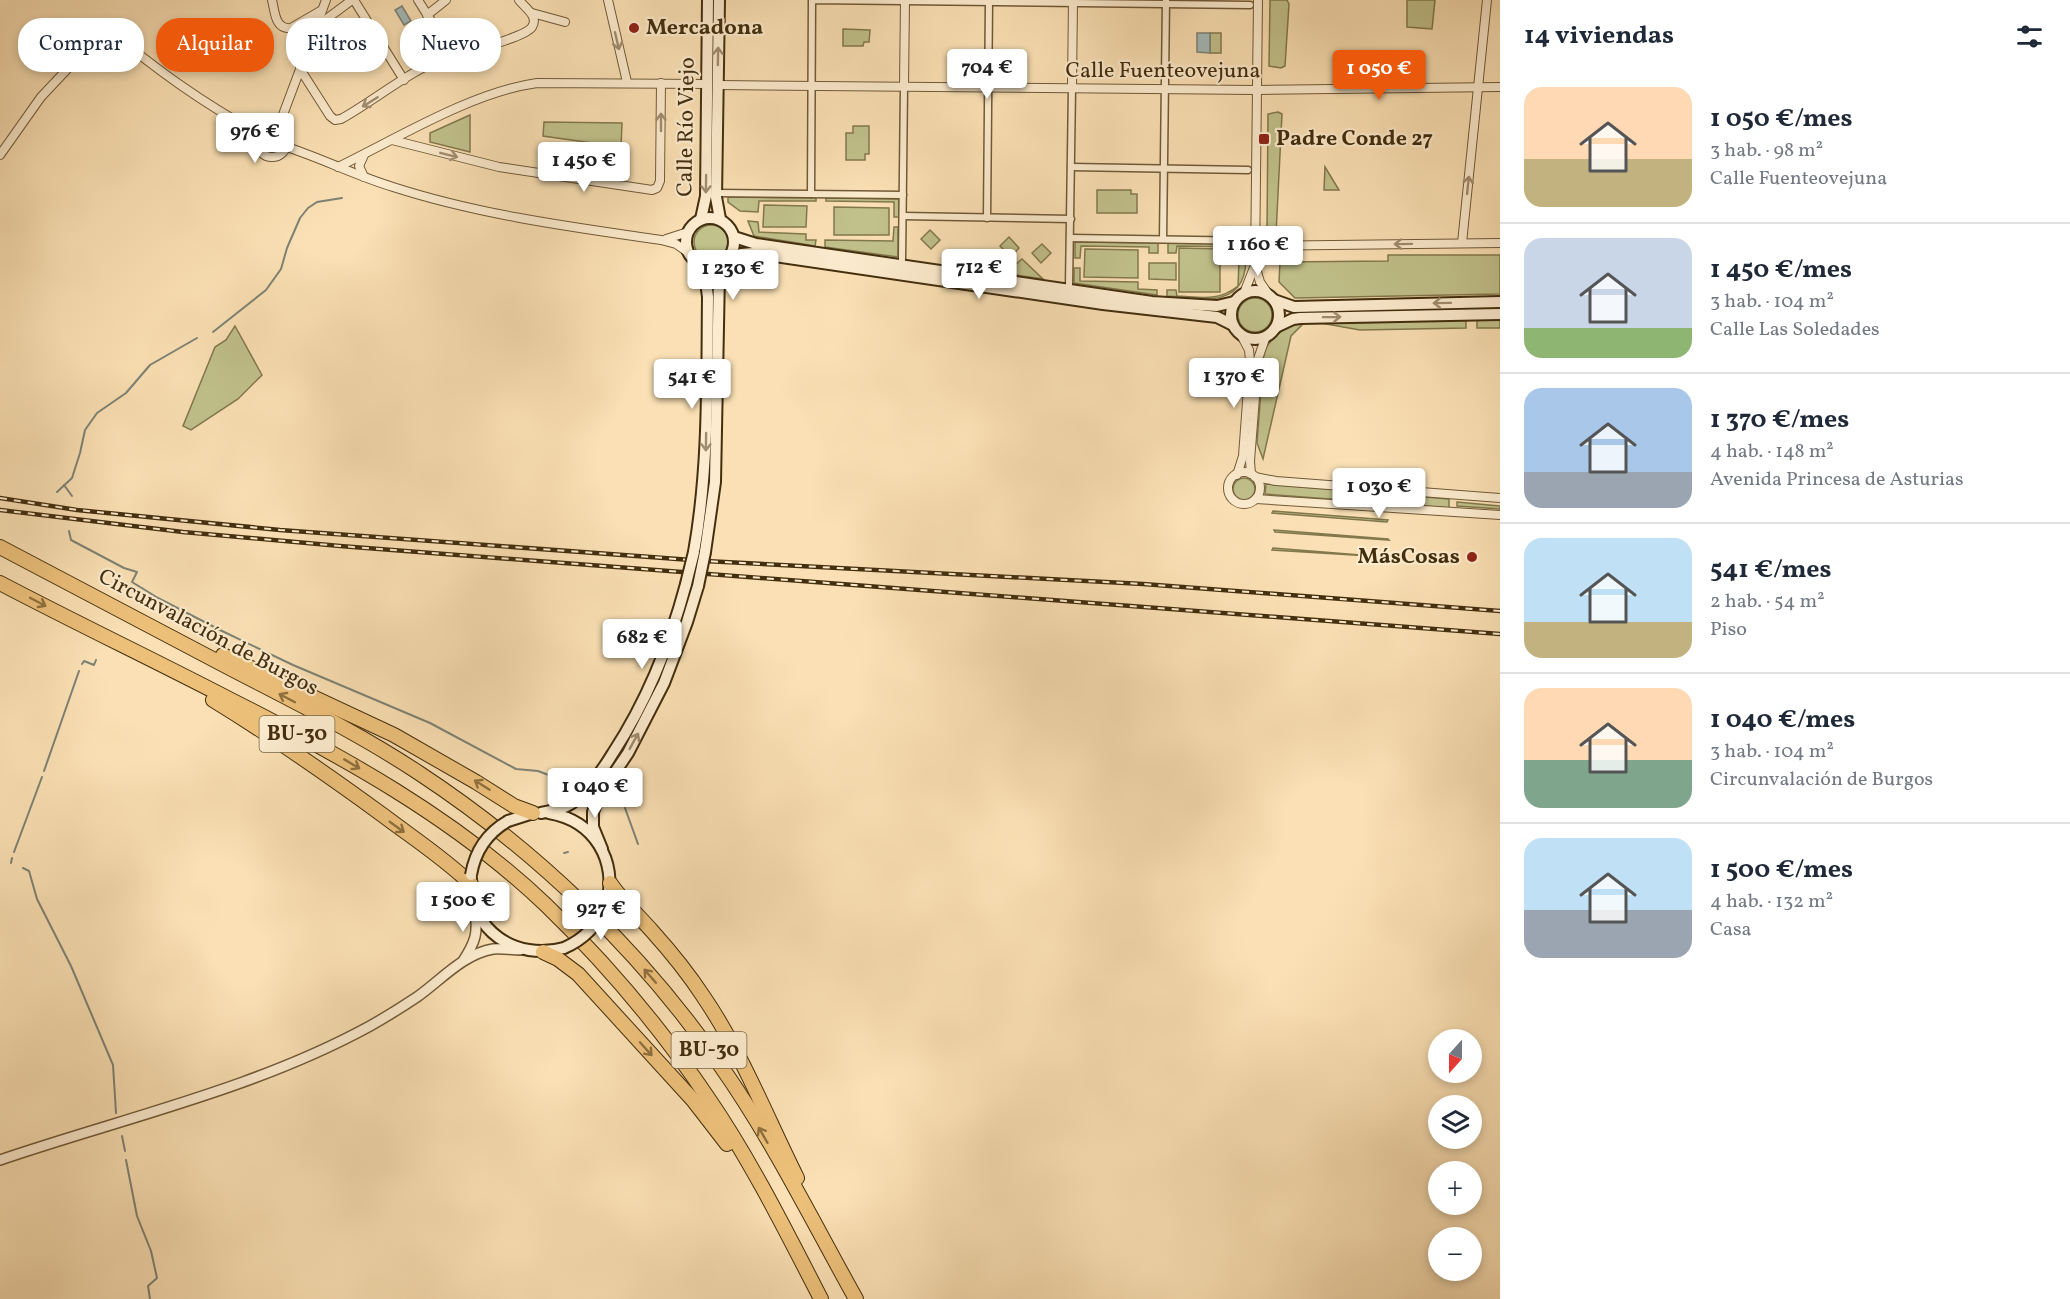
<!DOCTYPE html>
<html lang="es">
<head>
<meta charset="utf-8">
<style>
	:root { --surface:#fff; --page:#f2f2f3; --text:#1f2937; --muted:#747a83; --line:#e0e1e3; --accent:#ea580c }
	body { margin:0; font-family:Vollkorn,serif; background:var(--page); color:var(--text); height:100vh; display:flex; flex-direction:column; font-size:22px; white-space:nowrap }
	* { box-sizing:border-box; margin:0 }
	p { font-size:20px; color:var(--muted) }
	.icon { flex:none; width:33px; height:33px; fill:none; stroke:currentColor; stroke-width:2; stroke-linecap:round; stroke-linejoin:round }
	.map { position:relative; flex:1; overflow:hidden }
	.details { display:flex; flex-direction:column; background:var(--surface); width:570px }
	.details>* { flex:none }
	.guide { position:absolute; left:18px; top:18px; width:570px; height:54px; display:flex; gap:12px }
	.needle { width:39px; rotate:201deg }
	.fabs { position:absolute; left:1428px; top:1029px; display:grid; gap:12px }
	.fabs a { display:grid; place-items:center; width:54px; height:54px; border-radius:50%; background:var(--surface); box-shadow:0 3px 9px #0003; font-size:30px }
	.price { position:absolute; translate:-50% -51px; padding:0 14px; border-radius:6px; background:#fff; color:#222; font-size:20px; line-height:39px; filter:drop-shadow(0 2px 3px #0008) }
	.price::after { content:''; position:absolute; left:50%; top:36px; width:18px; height:14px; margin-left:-9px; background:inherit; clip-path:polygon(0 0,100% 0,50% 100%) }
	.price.active { background:var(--accent); color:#fff }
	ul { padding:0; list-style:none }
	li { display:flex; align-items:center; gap:18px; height:150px; padding:0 24px }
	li+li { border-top:2px solid var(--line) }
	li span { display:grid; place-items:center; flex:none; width:168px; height:120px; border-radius:18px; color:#555 }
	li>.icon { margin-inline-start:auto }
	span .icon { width:72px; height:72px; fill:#fffc; stroke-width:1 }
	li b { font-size:26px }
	h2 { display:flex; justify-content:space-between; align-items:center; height:72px; padding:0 24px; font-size:26px }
	.tag { padding:0 21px; border-radius:24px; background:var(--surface); box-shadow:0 3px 9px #0003; font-size:21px; line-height:54px }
	.tag.active { background:var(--accent); color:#fff }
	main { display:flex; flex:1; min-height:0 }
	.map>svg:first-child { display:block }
	.green { fill:#c1c18b; stroke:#82784c; stroke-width:1.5 }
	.water { fill:#a4bab9; stroke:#7d8275; stroke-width:1.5 }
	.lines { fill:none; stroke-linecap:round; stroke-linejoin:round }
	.stream { stroke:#7d8275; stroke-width:2 }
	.pedestrian-casing { stroke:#715a38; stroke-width:9 }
	.minor-casing { stroke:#715a38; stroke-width:10 }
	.tertiary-casing { stroke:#715a38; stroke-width:12 }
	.secondary-casing { stroke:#432e0e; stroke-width:14 }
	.motorway-casing { stroke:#432e0e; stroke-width:16 }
	.pedestrian { stroke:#fcebce; stroke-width:6 }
	.minor { stroke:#fcebce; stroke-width:8 }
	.tertiary { stroke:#fcebce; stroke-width:9 }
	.secondary { stroke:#fcebce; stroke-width:10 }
	.motorway { stroke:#edc07a; stroke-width:14 }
	.rail-casing { stroke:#432e0e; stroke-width:4.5 }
	.rail { stroke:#fcebce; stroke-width:2; stroke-dasharray:7; stroke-linecap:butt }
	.secondary-bridge-casing { stroke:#432e0e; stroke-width:14; stroke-linecap:butt }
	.secondary-bridge { stroke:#fcebce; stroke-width:10 }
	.oneway { stroke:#a08c6e }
	.oneway2 { stroke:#90703f }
	.poi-dot { fill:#8f2418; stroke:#fcebce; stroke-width:2 }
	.labels { text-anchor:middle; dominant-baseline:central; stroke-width:4.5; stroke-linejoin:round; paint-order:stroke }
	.shield { fill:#fcebce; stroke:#7a6748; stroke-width:1.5 }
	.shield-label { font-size:21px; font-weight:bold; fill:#432e0e }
	.poi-label { font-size:22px; font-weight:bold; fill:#432e0e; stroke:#fcebce; text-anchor:start }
	.street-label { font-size:22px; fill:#432e0e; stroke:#fcebce }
</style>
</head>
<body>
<main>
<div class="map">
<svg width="1500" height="1299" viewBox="0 0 1500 1299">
	<rect width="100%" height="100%" fill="#fae0b4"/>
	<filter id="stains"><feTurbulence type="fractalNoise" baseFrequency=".00333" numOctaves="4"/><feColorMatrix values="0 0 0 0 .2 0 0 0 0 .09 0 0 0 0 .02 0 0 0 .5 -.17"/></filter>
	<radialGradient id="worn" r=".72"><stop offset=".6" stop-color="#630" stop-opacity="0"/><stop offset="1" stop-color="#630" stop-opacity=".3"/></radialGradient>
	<!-- green -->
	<g class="green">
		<path d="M1270,0H1287L1289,4L1285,66L1281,68L1269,66Z"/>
		<path d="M1407,0H1435L1432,29L1407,27Z"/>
		<path d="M843,29L870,30L869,42H864L863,46H843Z"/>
		<rect x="1210" y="33" width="11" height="20"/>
		<path d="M1278,112L1282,114L1276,234L1267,231L1268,114Z"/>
		<path d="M470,115V152L430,142V133Z"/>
		<path d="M544,122L622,123L621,147L543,136Z"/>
		<path d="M853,126H869V154H865V160H846V133H853Z"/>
		<circle cx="272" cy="142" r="9"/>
		<path d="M1325,167L1339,190H1324Z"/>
		<path d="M1097,190H1131V194H1137V213H1097Z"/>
		<path d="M728,197L816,198V201H759L758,212L740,211L728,202Z"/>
		<path d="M826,198L899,199V217H894V202L826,201Z"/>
		<path d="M764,205L807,206L806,227H763Z"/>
		<path d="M834,207L889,208V235H834Z"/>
		<path d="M748,221L758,222L759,232L806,234V240H816L815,246L754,236Z"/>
		<circle cx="711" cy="242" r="17"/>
		<path d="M894,227H898V257L825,247V240L893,241Z"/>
		<path d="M930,230L940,240L931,249L921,239Z"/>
		<path d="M1009,237L1019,248L1011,257L1000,246Z"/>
		<path d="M1075,242L1158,243V253H1149V247L1081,246L1080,258H1075Z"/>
		<path d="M1168,243L1246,244L1245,254H1239V247L1177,246L1176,253H1168Z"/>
		<path d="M1042,244L1051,253L1041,263L1032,253Z"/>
		<path d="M1179,248L1220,249V292H1179Z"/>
		<path d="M1085,249L1138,250V278L1084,277Z"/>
		<path d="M955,252L972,268L943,264Z"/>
		<path d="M992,252L1010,269L1022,259L1043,279L976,269Z"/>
		<path d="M1388,255H1500V294L1295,298L1279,282L1280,262L1388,261Z"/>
		<path d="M1239,261H1246C1245,283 1236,296 1212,299L1167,296V290H1176L1177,296C1201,297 1218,302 1238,286Z"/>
		<path d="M1149,263H1176V280L1149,279Z"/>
		<path d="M1074,268H1080V281L1138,282V289L1157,290V295L1074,283Z"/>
		<circle cx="1255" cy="315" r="17"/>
		<path d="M1500,306V308L1313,313V311Z"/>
		<rect x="1477" y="318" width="23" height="10"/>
		<path d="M1466,319V328L1360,330L1315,322Z"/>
		<path d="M1305,322L1291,336L1263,459L1257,443L1264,351C1273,335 1288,325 1305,322Z"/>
		<path d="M235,326L262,375L238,399L191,430L183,426L215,347L226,340Z"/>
		<circle cx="1244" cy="489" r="11"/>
		<path d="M1266,484L1449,499V508L1265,494Z"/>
		<path d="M1457,502L1500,506V509L1457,506Z"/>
		<path d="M1273,511L1388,520L1387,522L1272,513Z"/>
		<path d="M1274,530L1388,539L1389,540L1275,532Z"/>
		<path d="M1273,548L1386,557L1272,550Z"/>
	</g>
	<!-- water -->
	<g class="water">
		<path d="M402,6L411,21L404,25L395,10Z"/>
		<path d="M1197,33H1210V53L1197,52Z"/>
	</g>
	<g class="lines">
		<!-- stream -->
		<g class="stream">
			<path d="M213,332L266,290L281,269L287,248L300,218L308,208L317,202L342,198"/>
			<path d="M64,485L72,496"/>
			<path d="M57,492L72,478L80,453L85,430L97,413L126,393L150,365L197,338"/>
			<path d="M69,531L71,540L124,568L137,572L132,582L158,598L220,630L293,665L430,723L516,769L538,771L559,779"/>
			<path d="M82,664L84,661L94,665L96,660"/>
			<path d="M44,771L79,671"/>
			<path d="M625,808L638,844"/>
			<path d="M14,852L42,777"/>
			<path d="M564,853L568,852"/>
			<path d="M11,863L12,858"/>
			<path d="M23,868L29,871L37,899L71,966L113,1065L116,1113"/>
			<path d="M497,899L501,896"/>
			<path d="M446,917L450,915"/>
			<path d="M122,1136L125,1151"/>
			<path d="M126,1160L137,1216L151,1251L157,1278L148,1286L150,1299"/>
		</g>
		<defs>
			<g id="pedestrian">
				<path d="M1071,167L1248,170"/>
				<path d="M716,193L903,195"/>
				<path d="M811,194L812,0L1250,5"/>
				<path d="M903,216L1071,219"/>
				<path d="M987,218L989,0"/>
				<path d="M1071,238L1256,241"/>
				<path d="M1163,239L1166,0"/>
				<path d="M902,260L904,86"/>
				<path d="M1069,285L1072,88"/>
			</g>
			<g id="minor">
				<path d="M272,0C275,12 275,30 291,28L322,10"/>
				<path d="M354,0L404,80"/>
				<path d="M418,0L453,56"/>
				<path d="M608,0L627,82"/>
				<path d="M1258,0L1255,265L1260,282L1269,295"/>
				<path d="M532,13L565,22"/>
				<path d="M427,15L446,0"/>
				<path d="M317,26L352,0"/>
				<path d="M300,69L330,116L335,120L341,119C374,101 411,69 446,58C461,53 525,38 532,27C539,16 525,8 519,0"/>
				<path d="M718,85L1257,90L1500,87"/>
				<path d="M904,86L905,0"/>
				<path d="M1072,88L1073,0"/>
				<circle cx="272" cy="142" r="15"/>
				<path d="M278,128L326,0"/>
				<path d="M392,140L499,167L652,190L657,188L660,181L661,83"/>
				<path d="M287,147C323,159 357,176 393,187C480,215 571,227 661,240L676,244L689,253"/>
				<path d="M0,155L41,97L106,28C155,68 203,104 260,134"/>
				<path d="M364,155L359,166L364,177"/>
				<path d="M338,167C398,138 472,92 537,83L708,84"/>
				<path d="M666,239L688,232"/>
				<path d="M1462,243L1487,0"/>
				<path d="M1256,246L1500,243"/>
				<path d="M1244,293L1255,265"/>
				<circle cx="1244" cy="488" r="16"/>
				<path d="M1251,474L1250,461L1258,359L1266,336"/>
				<path d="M1237,475L1243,456L1250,361L1249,350L1241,335"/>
				<path d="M1255,477L1276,481L1500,498"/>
				<path d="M1256,499L1500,515"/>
			</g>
			<g id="tertiary">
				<path d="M463,961C476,941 478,933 475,910"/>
				<path d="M0,1160C123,1118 255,1089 370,1026C386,1017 402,1007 417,997C440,981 463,954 493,949C502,948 511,950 520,950"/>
			</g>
			<g id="secondary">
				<path d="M719,0L716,197L720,219"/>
				<circle cx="710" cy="242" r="24"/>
				<path d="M701,219L706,196L708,0"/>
				<path d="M734,237L756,244L1152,302L1217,306L1234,302"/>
				<path d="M728,258L741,254L754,253L1103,304L1217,317L1233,325"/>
				<circle cx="1255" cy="315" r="24"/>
				<path d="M1274,300L1294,307L1500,302"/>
				<path d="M1276,327L1293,319L1300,318L1500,314"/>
				<path d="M694,552C709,468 707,382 708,297L705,274L696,261"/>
				<path d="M705,552L715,482L719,274L721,263"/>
				<path d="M541,813C552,811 563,809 572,803C589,790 602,771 613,753C647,701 670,644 686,584"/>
				<path d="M549,813C595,821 617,860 607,904"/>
				<path d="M508,821L533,813"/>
				<path d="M602,849L593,827V812L599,796L628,753L664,683L687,622L698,586"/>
				<path d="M471,878C469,931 516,961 564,948"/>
			</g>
			<g id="motorway">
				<path d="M0,547C75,586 149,626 224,665C289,699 357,732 419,773C536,850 640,950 720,1065C771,1137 813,1222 856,1299"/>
				<path d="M0,583C76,623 154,660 231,700C342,756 455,818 546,905C606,963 661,1028 708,1098C750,1159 787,1233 821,1299"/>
				<path d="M223,655L394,735L476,782L514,806L533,813"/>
				<path d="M213,700C272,736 328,775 384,816C413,838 444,858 471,884"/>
				<path d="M610,883C622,901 638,915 652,931C670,951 688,973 703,996C742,1053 766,1116 797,1178"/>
				<path d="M543,952L558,959L578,974L693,1100L727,1144"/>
			</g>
		</defs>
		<!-- pedestrian casing -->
		<use href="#pedestrian" class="pedestrian-casing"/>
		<!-- minor casing -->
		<use href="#minor" class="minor-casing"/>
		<!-- tertiary casing -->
		<use href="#tertiary" class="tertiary-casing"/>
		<!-- secondary casing -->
		<use href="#secondary" class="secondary-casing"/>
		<!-- motorway casing -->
		<use href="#motorway" class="motorway-casing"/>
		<!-- pedestrian -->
		<use href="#pedestrian" class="pedestrian"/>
		<!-- minor -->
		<use href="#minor" class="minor"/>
		<!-- tertiary -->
		<use href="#tertiary" class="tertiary"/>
		<!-- secondary -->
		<use href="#secondary" class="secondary"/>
		<!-- motorway -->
		<use href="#motorway" class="motorway"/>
		<defs>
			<g id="rail">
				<path d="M0,498L77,510L280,530L705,561L1143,584L1500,611"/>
				<path d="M0,510L183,532L340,546L1500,634"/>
			</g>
		</defs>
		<!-- rail casing -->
		<use href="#rail" class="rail-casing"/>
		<!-- rail -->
		<use href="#rail" class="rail"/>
		<defs>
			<g id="secondary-bridge">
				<path d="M686,584L694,552"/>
				<path d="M698,586L705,552"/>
				<path d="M471,875C475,851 487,833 508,821"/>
				<path d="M564,948C585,939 598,925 607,904"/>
			</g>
		</defs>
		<!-- secondary-bridge casing -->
		<use href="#secondary-bridge" class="secondary-bridge-casing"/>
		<!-- secondary-bridge -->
		<use href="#secondary-bridge" class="secondary-bridge"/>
	</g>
	<!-- one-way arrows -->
	<defs><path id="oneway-shaft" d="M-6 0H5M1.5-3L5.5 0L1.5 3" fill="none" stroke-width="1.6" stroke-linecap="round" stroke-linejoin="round" transform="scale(1.5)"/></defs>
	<g class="oneway">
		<use href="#oneway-shaft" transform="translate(617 41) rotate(77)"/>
		<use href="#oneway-shaft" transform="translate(718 56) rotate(-89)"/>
		<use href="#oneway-shaft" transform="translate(370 102) rotate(148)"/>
		<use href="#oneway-shaft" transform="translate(661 122) rotate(-90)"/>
		<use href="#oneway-shaft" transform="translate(449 155) rotate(14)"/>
		<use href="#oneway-shaft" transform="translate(706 184) rotate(91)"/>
		<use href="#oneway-shaft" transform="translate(1468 185) rotate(-84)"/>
		<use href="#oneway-shaft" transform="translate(1403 244) rotate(179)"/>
		<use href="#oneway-shaft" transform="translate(1442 303) rotate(179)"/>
		<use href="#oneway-shaft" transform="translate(1332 317) rotate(-1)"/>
		<use href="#oneway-shaft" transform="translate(706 442) rotate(91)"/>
		<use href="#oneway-shaft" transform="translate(634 741) rotate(-61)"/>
	</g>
	<g class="oneway2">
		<use href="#oneway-shaft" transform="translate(38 602) rotate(28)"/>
		<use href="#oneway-shaft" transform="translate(287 698) rotate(-152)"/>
		<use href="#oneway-shaft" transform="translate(352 764) rotate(31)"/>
		<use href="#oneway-shaft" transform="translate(482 785) rotate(-148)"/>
		<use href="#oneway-shaft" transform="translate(397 827) rotate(36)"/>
		<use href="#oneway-shaft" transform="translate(650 976) rotate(-131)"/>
		<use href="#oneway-shaft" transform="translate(646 1049) rotate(48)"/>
		<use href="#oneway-shaft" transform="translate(763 1135) rotate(-120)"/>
	</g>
	<!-- markers -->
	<g class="poi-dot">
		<circle cx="634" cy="28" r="6"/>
		<rect x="1258" y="133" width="12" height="12" rx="3"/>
		<circle cx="1472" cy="557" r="6"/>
	</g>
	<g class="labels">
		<!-- shield labels -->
		<g class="shield">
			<rect x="259.5" y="716" width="75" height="36" rx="4.5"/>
			<rect x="671.5" y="1032" width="75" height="36" rx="4.5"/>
		</g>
		<g class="shield-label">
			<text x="297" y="734">BU-30</text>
			<text x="709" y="1050">BU-30</text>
		</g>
		<!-- poi labels -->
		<g class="poi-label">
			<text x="646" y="28">Mercadona</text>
			<text x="1276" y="139">Padre Conde 27</text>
			<text x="1460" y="557" text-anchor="end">MásCosas</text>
		</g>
		<!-- street labels -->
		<g class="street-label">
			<text x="1163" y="71">Calle Fuenteovejuna</text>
			<text transform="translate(687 127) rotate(-89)">Calle Río Viejo</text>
			<text transform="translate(208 633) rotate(28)">Circunvalación de Burgos</text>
		</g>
	</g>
	<rect width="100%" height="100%" filter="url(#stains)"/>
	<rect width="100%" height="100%" fill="url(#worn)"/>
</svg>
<div class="fabs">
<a><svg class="needle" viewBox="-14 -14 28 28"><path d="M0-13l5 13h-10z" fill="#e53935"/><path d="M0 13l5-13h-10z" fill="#747a83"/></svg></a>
<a><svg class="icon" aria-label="layers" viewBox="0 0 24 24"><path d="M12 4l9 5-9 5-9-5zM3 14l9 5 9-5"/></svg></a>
<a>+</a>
<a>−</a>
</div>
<b class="price" style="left:987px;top:100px">704 €</b>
<b class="price active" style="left:1379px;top:101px">1 050 €</b>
<b class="price" style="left:255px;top:164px">976 €</b>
<b class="price" style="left:584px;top:193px">1 450 €</b>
<b class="price" style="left:1258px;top:277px">1 160 €</b>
<b class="price" style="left:979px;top:300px">712 €</b>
<b class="price" style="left:733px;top:301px">1 230 €</b>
<b class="price" style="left:1234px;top:409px">1 370 €</b>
<b class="price" style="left:692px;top:410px">541 €</b>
<b class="price" style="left:1379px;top:519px">1 030 €</b>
<b class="price" style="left:642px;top:670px">682 €</b>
<b class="price" style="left:595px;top:819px">1 040 €</b>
<b class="price" style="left:463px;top:933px">1 500 €</b>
<b class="price" style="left:601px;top:941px">927 €</b>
<div class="guide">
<a class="tag">Comprar</a>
<a class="tag active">Alquilar</a>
<a class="tag">Filtros</a>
<a class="tag">Nuevo</a>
</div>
</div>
<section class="details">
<h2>14 viviendas<svg class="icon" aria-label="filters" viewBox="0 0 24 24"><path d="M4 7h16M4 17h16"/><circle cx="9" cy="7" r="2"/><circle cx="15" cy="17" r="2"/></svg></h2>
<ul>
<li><span style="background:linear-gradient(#ffd9b3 60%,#c2b280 0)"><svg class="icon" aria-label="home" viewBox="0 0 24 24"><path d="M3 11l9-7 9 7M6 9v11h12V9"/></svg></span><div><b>1 050 €/mes</b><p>3 hab. · 98 m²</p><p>Calle Fuenteovejuna</p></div></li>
<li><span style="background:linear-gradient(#c9d6e8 75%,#8fb573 0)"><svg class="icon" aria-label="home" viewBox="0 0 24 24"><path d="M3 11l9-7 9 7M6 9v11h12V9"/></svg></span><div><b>1 450 €/mes</b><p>3 hab. · 104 m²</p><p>Calle Las Soledades</p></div></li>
<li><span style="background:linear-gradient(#a9c7e8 70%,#9aa5b1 0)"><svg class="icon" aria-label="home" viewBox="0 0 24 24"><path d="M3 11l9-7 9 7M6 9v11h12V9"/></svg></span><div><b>1 370 €/mes</b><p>4 hab. · 148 m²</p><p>Avenida Princesa de Asturias</p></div></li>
<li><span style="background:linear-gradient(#bfe0f5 70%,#c2b280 0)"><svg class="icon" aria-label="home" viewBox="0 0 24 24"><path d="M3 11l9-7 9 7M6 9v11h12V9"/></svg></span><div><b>541 €/mes</b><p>2 hab. · 54 m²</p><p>Piso</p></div></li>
<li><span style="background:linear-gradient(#ffd9b3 60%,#7fa58c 0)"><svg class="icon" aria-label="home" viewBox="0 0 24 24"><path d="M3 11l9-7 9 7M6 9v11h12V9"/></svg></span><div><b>1 040 €/mes</b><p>3 hab. · 104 m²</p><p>Circunvalación de Burgos</p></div></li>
<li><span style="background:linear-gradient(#bfe0f5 60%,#9aa5b1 0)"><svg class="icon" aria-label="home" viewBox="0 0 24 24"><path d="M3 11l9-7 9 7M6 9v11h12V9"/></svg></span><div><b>1 500 €/mes</b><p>4 hab. · 132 m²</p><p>Casa</p></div></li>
</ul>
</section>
</main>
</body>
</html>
